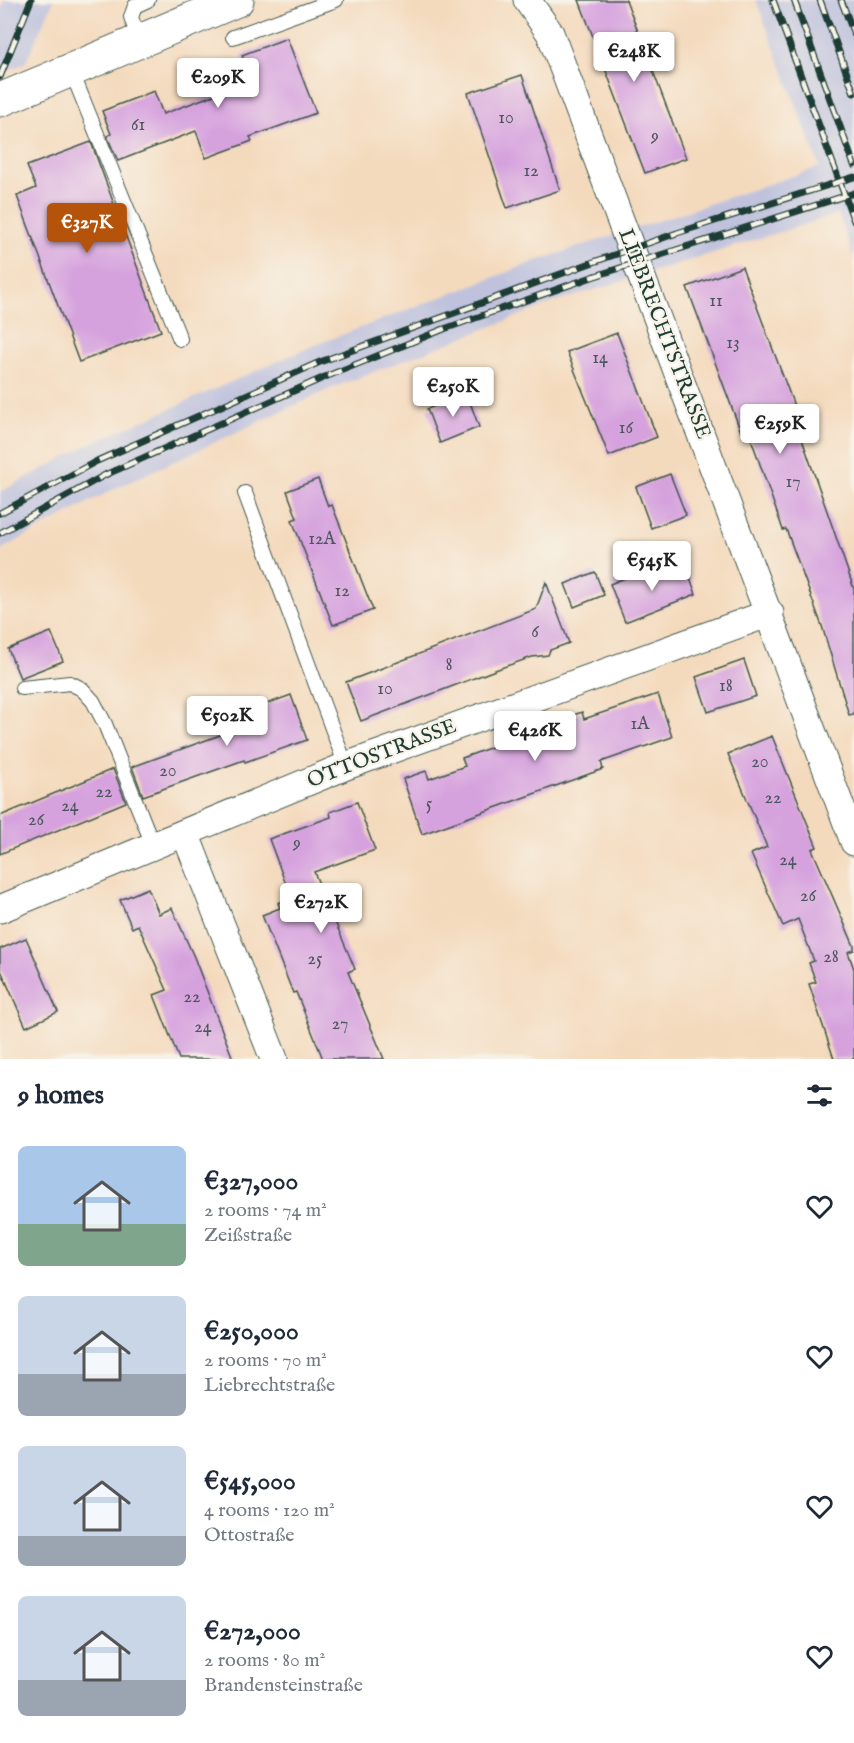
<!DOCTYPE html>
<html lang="en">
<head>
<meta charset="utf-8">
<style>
	:root { --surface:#fff; --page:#f6f6f7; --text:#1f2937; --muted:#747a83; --accent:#b45309 }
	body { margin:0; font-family:"IM FELL English",serif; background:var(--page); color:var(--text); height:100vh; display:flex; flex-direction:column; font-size:22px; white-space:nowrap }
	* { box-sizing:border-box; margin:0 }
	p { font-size:20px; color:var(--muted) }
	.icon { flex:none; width:33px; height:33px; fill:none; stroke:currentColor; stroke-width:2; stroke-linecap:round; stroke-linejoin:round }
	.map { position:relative; height:1059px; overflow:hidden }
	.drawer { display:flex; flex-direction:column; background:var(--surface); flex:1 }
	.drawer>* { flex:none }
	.price { position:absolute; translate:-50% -51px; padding:0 14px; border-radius:6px; background:#fff; color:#222; font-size:20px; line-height:39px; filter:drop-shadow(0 2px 3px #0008) }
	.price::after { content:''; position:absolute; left:50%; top:36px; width:18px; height:14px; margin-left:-9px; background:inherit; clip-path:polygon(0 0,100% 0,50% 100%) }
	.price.active { background:var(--accent); color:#fff }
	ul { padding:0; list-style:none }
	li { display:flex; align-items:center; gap:18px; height:150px; padding:0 18px }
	li span { display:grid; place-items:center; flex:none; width:168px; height:120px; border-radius:9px; color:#555 }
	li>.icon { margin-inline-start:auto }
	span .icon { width:72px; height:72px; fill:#fffc; stroke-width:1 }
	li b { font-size:26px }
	h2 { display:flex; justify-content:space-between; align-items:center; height:72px; padding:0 18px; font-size:26px }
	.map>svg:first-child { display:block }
	.industrial { fill:#c0c2dd }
	.building { fill:#d6a2de }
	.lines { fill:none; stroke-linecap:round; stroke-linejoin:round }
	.service-casing { stroke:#3f5549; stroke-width:16 }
	.minor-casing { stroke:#3f5549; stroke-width:29 }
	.tertiary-casing { stroke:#3f5549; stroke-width:35 }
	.service { stroke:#fff; stroke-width:14 }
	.minor { stroke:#fff; stroke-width:27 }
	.tertiary { stroke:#fff; stroke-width:33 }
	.rail-casing { stroke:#1f3d34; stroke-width:7 }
	.rail { stroke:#f7f3e8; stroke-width:4.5; stroke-dasharray:14; stroke-linecap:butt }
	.labels { text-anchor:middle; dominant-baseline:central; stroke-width:4.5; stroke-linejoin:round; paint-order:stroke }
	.number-label { font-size:18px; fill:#4d565e }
	.street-label { font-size:21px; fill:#1f3d34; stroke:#f7f3e8 }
</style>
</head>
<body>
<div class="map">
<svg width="854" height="1059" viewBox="0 0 854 1059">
	<rect width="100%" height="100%" fill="#f7f3e8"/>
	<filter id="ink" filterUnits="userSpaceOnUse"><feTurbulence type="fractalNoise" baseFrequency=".0167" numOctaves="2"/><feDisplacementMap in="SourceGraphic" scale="12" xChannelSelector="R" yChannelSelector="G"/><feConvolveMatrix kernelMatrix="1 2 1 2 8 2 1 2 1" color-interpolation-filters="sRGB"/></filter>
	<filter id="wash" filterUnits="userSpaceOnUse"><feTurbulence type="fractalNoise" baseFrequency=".008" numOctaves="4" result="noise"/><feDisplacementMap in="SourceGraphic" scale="24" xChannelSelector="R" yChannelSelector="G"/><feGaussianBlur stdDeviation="1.35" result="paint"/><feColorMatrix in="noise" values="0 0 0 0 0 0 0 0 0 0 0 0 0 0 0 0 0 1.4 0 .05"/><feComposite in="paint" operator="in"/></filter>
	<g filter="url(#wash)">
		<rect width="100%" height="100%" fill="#f4dabd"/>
		<!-- industrial -->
		<g class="industrial">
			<path d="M5,0H54L25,63L0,74V12Z"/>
			<path d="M756,0H854V259L838,214L552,303L332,388L110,491L0,550V492L88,445L315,345L539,260L820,167Z"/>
		</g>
		<g id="blocks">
			<!-- building -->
			<g class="building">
				<path d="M579,0H626L686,158L645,173Z"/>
				<path d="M287,38L316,113L250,137L252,141L206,158L196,131L118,161L107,136L111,134L102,111L154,91L163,114L251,81L242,55Z"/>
				<path d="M522,75L560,190L507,208L468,93Z"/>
				<path d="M91,142L161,331L79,362L17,196L36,188L27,166Z"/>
				<path d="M742,267L796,411L793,413L854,589V714L849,715L822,626L786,529L783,530L748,430L741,432L687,287Z"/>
				<path d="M617,333L657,437L609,456L567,352Z"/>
				<path d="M467,394L479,427L440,443L427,409Z"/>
				<path d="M670,474L686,515L651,528L636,487Z"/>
				<path d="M318,479L328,506L332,505L373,610L333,625L292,520L297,518L287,491Z"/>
				<path d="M685,564L696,594L625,622L610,584L642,571L646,580Z"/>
				<path d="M595,572L604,595L574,607L565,584Z"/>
				<path d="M546,582L569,643L550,650L548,655L532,657L498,669L361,721L346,682L536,609Z"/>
				<path d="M51,632L63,661L20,678L8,649Z"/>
				<path d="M744,660L756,696L708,712L696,677Z"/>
				<path d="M658,694L672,737L601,762L603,769L422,834L403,779L426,771L429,779L465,766L462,758L509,741L508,738L582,712L584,719Z"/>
				<path d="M291,695L307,740L245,762L244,760L143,796L132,767L234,730L229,718Z"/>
				<path d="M772,736L817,847L812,849L854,946V950L848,952L854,969V1059H834L809,984L816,982L809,963L814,961L798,919L783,926L751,854L767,847L728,754Z"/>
				<path d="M113,769L126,802L0,854V816Z"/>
				<path d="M357,802L375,850L314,872L355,969L348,972L384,1059H323L296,992L293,993L262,915L280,908L278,903L291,898L269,839L331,817L330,812Z"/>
				<path d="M148,888L159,914L172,908L194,957L233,1059H179L154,995L167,990L138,925L132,928L120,900Z"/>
				<path d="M26,938L58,1012L26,1027L0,968V949Z"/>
			</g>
		</g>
	</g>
	<g filter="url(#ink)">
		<use href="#blocks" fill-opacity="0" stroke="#3f5549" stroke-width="1.5"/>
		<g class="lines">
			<defs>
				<g id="service">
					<path d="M233,37L336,0"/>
					<path d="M139,41L131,17L135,6L148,0"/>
					<path d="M71,70L180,339"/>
					<path d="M245,493L346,766"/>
					<path d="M22,688L70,683L82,689L93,701L105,724L153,845"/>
				</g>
				<g id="minor">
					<path d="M527,0L550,33L854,842"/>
					<path d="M185,833L274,1059"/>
					<path d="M0,909L346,766L770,613"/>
				</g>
				<path id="tertiary" d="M0,100L237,0"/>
			</defs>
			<!-- service casing -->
			<use href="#service" class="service-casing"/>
			<!-- minor casing -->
			<use href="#minor" class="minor-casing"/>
			<!-- tertiary casing -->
			<use href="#tertiary" class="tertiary-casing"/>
			<!-- service -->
			<use href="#service" class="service"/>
			<!-- minor -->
			<use href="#minor" class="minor"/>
			<!-- tertiary -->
			<use href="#tertiary" class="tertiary"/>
			<defs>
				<g id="rail">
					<path d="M773,0L854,221"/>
					<path d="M794,0L854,165"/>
					<path d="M820,0L854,93"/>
					<path d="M841,0L854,34"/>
					<path d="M0,77L31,0"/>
					<path d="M0,513L97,461L320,362L588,264L677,233L854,177"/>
					<path d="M0,533L105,475L325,377L444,329L592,277L854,193"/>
				</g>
			</defs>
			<!-- rail casing -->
			<use href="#rail" class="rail-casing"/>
			<!-- rail -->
			<use href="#rail" class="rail"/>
		</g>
	</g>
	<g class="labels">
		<!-- number labels -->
		<g class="number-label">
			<text x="506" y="118">10</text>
			<text x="138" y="125">61</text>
			<text x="655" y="136">9</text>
			<text x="531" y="171">12</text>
			<text x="716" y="301">11</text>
			<text x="733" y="343">13</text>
			<text x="600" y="358">14</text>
			<text x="626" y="428">16</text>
			<text x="793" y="482">17</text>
			<text x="322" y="539">12A</text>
			<text x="342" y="591">12</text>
			<text x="535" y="632">6</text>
			<text x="449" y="665">8</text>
			<text x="726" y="686">18</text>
			<text x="385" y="689">10</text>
			<text x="640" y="724">1A</text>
			<text x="760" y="762">20</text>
			<text x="168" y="771">20</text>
			<text x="104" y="792">22</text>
			<text x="773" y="798">22</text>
			<text x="429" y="804">5</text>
			<text x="70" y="806">24</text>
			<text x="36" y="820">26</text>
			<text x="297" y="843">9</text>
			<text x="788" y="860">24</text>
			<text x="808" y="896">26</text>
			<text x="831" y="957">28</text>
			<text x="315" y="959">25</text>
			<text x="192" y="997">22</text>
			<text x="340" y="1024">27</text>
			<text x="203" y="1027">24</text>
		</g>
		<!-- street labels -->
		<g class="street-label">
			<text transform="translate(664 334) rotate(69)">LIEBRECHTSTRASSE</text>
			<text transform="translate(382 754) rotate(-21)">OTTOSTRASSE</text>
		</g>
	</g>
</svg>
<b class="price" style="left:634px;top:83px">€248K</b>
<b class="price" style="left:218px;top:109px">€209K</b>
<b class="price active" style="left:87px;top:254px">€327K</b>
<b class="price" style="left:453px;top:418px">€250K</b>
<b class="price" style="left:780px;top:455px">€259K</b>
<b class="price" style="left:652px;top:592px">€545K</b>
<b class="price" style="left:227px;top:747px">€502K</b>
<b class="price" style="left:535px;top:762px">€426K</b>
<b class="price" style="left:321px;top:934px">€272K</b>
</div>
<section class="drawer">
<h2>9 homes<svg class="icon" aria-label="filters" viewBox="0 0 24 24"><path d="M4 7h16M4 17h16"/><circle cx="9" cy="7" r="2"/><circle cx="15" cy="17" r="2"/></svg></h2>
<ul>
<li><span style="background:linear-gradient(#a9c7e8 65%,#7fa58c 0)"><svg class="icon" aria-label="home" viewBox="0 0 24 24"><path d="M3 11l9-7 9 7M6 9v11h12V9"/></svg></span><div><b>€327,000</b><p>2 rooms · 74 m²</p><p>Zeißstraße</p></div><svg class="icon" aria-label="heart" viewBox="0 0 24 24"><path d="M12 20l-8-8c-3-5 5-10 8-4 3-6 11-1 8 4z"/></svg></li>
<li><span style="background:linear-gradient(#c9d6e8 65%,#9aa5b1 0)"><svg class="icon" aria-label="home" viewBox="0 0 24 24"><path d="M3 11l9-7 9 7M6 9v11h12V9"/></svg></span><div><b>€250,000</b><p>2 rooms · 70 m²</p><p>Liebrechtstraße</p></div><svg class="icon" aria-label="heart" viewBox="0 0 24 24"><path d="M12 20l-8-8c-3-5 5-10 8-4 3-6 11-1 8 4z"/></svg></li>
<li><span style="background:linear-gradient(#c9d6e8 75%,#9aa5b1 0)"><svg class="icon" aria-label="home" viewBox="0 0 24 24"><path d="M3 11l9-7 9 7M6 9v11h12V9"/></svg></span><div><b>€545,000</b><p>4 rooms · 120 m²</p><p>Ottostraße</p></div><svg class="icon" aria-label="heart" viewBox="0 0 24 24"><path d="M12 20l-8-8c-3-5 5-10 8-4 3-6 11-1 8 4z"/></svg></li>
<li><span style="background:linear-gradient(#c9d6e8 70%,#9aa5b1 0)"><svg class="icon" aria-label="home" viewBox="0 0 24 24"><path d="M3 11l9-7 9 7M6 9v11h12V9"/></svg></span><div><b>€272,000</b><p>2 rooms · 80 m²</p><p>Brandensteinstraße</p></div><svg class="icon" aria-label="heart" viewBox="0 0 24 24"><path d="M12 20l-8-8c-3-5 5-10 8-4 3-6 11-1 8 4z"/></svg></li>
</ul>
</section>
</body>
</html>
